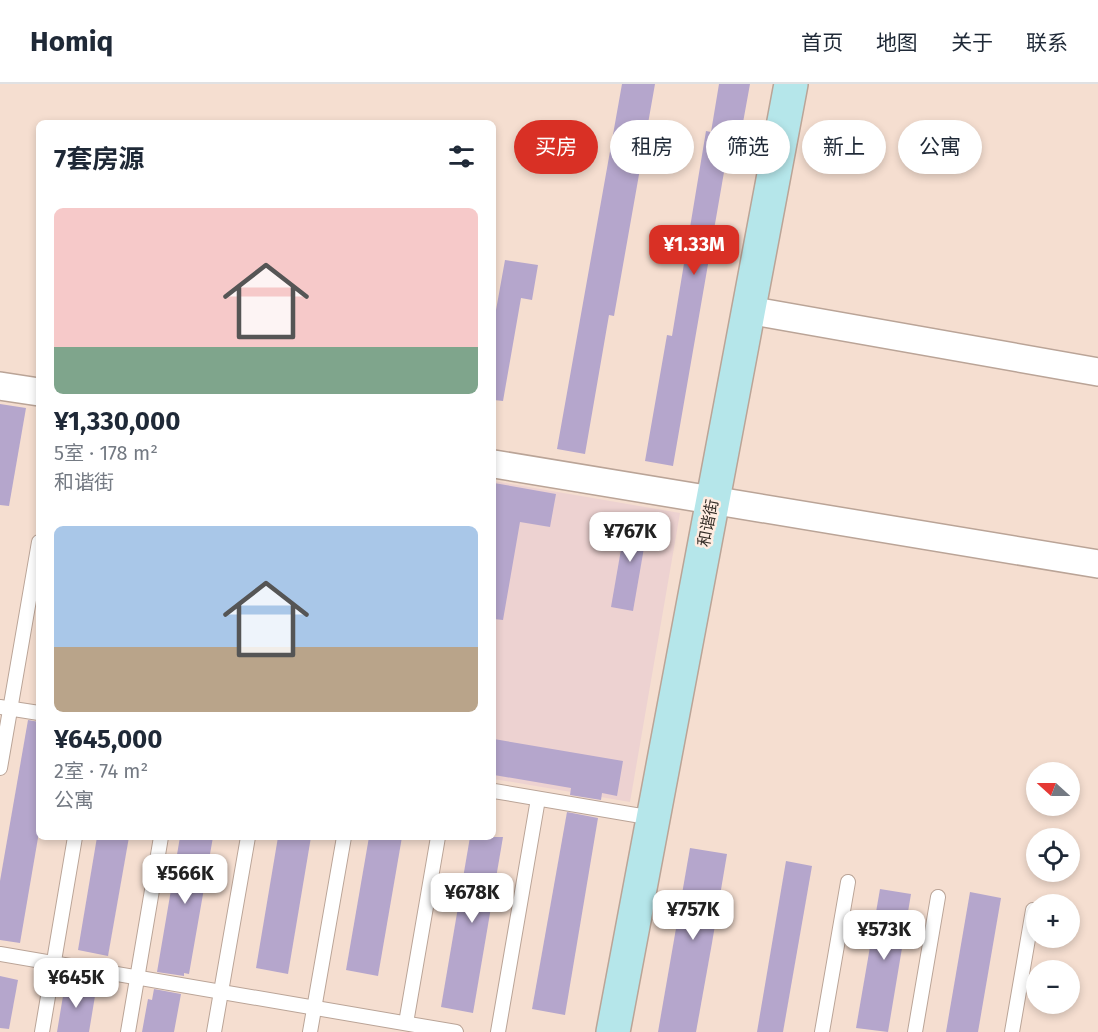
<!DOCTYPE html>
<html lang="zh">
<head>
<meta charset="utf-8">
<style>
	:root { --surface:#fff; --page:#f2f2f3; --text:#1f2937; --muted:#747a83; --line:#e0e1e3; --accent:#d93025 }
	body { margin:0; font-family:"Fira Sans","Noto Sans SC",sans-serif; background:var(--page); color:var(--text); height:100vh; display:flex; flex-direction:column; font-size:22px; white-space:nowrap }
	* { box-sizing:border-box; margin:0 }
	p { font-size:20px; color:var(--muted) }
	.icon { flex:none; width:33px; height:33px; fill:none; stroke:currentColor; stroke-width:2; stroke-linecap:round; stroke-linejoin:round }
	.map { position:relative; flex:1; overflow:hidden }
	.drawer { position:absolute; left:36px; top:36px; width:460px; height:720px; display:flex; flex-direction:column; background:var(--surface); border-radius:9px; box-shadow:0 3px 9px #0003 }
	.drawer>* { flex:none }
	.guide { position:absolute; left:514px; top:36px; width:494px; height:54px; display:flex; gap:12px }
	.needle { width:39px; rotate:291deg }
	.buttons { position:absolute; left:1026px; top:678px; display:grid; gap:12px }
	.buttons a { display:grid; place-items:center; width:54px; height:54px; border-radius:50%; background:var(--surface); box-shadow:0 3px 9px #0003; font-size:30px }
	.price { position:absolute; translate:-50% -51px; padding:0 14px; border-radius:12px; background:#fff; color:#222; font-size:20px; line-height:39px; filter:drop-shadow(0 2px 3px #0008) }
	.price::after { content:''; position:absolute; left:50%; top:36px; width:18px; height:14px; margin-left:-9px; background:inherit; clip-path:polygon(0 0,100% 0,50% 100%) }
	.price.on { background:var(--accent); color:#fff }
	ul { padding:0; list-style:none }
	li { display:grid; align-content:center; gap:12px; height:318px; padding:0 18px }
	li span { display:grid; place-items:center; height:186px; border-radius:9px; color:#555 }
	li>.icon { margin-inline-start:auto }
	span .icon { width:108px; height:108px; fill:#fffc; stroke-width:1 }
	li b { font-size:26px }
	h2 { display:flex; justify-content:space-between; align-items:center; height:72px; padding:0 18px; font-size:26px }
	.tag { padding:0 21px; border-radius:27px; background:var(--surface); box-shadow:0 3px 9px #0003; font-size:21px; line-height:54px }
	.tag.on { background:var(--accent); color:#fff }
	header { display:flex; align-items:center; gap:36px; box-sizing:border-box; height:84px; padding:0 30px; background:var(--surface); border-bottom:2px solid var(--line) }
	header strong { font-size:28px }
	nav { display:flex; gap:33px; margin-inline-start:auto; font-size:21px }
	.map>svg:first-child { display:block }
	.education { fill:#edd2d1 }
	.building { fill:#b5a6cc }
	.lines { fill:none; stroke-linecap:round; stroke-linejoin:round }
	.lane-casing { stroke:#baa497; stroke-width:16 }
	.street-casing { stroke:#baa497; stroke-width:30 }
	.secondary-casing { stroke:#baa497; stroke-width:36 }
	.lane { stroke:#fff; stroke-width:14 }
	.street { stroke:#fff; stroke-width:27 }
	.secondary { stroke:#b5e6ea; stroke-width:33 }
	.labels { text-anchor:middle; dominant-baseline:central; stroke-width:5; stroke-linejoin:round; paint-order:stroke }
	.street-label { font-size:16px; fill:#342c26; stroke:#ffece1 }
</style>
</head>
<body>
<header>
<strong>Homiq</strong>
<nav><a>首页</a><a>地图</a><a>关于</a><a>联系</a></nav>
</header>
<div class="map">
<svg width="1098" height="948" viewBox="0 0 1098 948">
	<rect width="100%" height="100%" fill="#f5ded0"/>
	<!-- education -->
	<path class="education" d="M494,397L680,429L630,718L494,695Z"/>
	<!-- building -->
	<g class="building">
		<path d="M622,0H655L614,232L609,231L585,370L557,365Z"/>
		<path d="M719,0H750L742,44L732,42L673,382L645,377L667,251L672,252L706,47L711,48Z"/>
		<path d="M505,176L538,181L532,216L521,214L503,317L494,316V226H496Z"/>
		<path d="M0,320L26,324L9,422L0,421Z"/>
		<path d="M494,399L556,410L550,443L520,438L503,536L494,535Z"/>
		<path d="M627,431L649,435L633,527L611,523Z"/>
		<path d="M28,636L39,638V748L20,859L0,856V797Z"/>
		<path d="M494,655L623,677L617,712L602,709L601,716L570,711L571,704L494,691Z"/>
		<path d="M567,728L598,734L565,931L532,925Z"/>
		<path d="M97,753H129L108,872L78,866Z"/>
		<path d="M180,753H213L189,890L184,889V892L157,888Z"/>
		<path d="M278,753H311L288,890L256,884Z"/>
		<path d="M369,753H402L378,892L346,886Z"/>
		<path d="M470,753H503L473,929L441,923Z"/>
		<path d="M690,764L727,770L712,859L696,948H658Z"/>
		<path d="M786,777L812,782L783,948H757Z"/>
		<path d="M880,805L911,810L888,948L856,944Z"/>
		<path d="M970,808L1001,814L978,948H946Z"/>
		<path d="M0,892L18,896L9,945L0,944Z"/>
		<path d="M65,900L96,906L89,948H57Z"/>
		<path d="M154,905L181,910L174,948H142L148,915L152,916Z"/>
	</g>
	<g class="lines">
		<defs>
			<g id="lane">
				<path d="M0,623L39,629"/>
				<path d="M0,684L39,458"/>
				<path d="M494,707L653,734"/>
				<path d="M0,870L456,948"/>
				<path d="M406,939L438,753"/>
				<path d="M42,948L75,753"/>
				<path d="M128,948L161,753"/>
				<path d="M214,948L248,753"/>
				<path d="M310,948L344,753"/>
				<path d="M498,948L538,715"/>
				<path d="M822,948L848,798"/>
				<path d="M915,948L938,813"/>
				<path d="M1012,948L1033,826"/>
			</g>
			<g id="street">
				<path d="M748,226L1098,288"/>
				<path d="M0,302L39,308"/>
				<path d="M494,380L1098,480"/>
			</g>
			<path id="secondary" d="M613,948L791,0"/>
		</defs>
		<!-- lane casing -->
		<use href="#lane" class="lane-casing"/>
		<!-- street casing -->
		<use href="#street" class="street-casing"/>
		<!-- secondary casing -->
		<use href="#secondary" class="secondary-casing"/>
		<!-- lane -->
		<use href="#lane" class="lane"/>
		<!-- street -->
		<use href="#street" class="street"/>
		<!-- secondary -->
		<use href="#secondary" class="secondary"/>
	</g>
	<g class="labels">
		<!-- street labels -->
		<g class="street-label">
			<text transform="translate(708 439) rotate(-79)">和谐街</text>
		</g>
	</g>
</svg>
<div class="buttons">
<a><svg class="needle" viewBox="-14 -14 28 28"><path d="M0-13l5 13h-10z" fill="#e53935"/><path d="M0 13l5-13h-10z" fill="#747a83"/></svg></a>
<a><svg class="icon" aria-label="locate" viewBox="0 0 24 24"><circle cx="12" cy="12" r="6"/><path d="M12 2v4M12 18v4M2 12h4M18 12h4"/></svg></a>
<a>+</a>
<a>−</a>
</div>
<b class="price on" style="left:694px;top:192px">¥1.33M</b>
<b class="price" style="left:630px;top:479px">¥767K</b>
<b class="price" style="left:185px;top:821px">¥566K</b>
<b class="price" style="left:472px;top:840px">¥678K</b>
<b class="price" style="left:693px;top:857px">¥757K</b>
<b class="price" style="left:884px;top:877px">¥573K</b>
<b class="price" style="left:76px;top:925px">¥645K</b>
<div class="guide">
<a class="tag on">买房</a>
<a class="tag">租房</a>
<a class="tag">筛选</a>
<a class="tag">新上</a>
<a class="tag">公寓</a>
</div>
<section class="drawer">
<h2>7套房源<svg class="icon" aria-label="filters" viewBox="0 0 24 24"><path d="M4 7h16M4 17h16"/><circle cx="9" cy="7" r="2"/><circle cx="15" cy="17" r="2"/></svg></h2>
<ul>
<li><span style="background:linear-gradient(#f6c9c9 75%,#7fa58c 0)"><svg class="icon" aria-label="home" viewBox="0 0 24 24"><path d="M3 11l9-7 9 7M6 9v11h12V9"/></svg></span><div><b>¥1,330,000</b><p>5室 · 178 m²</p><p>和谐街</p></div></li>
<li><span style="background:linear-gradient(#a9c7e8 65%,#b9a48a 0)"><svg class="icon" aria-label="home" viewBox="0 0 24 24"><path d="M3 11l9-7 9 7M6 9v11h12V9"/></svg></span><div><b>¥645,000</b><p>2室 · 74 m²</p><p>公寓</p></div></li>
</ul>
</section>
</div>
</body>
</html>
